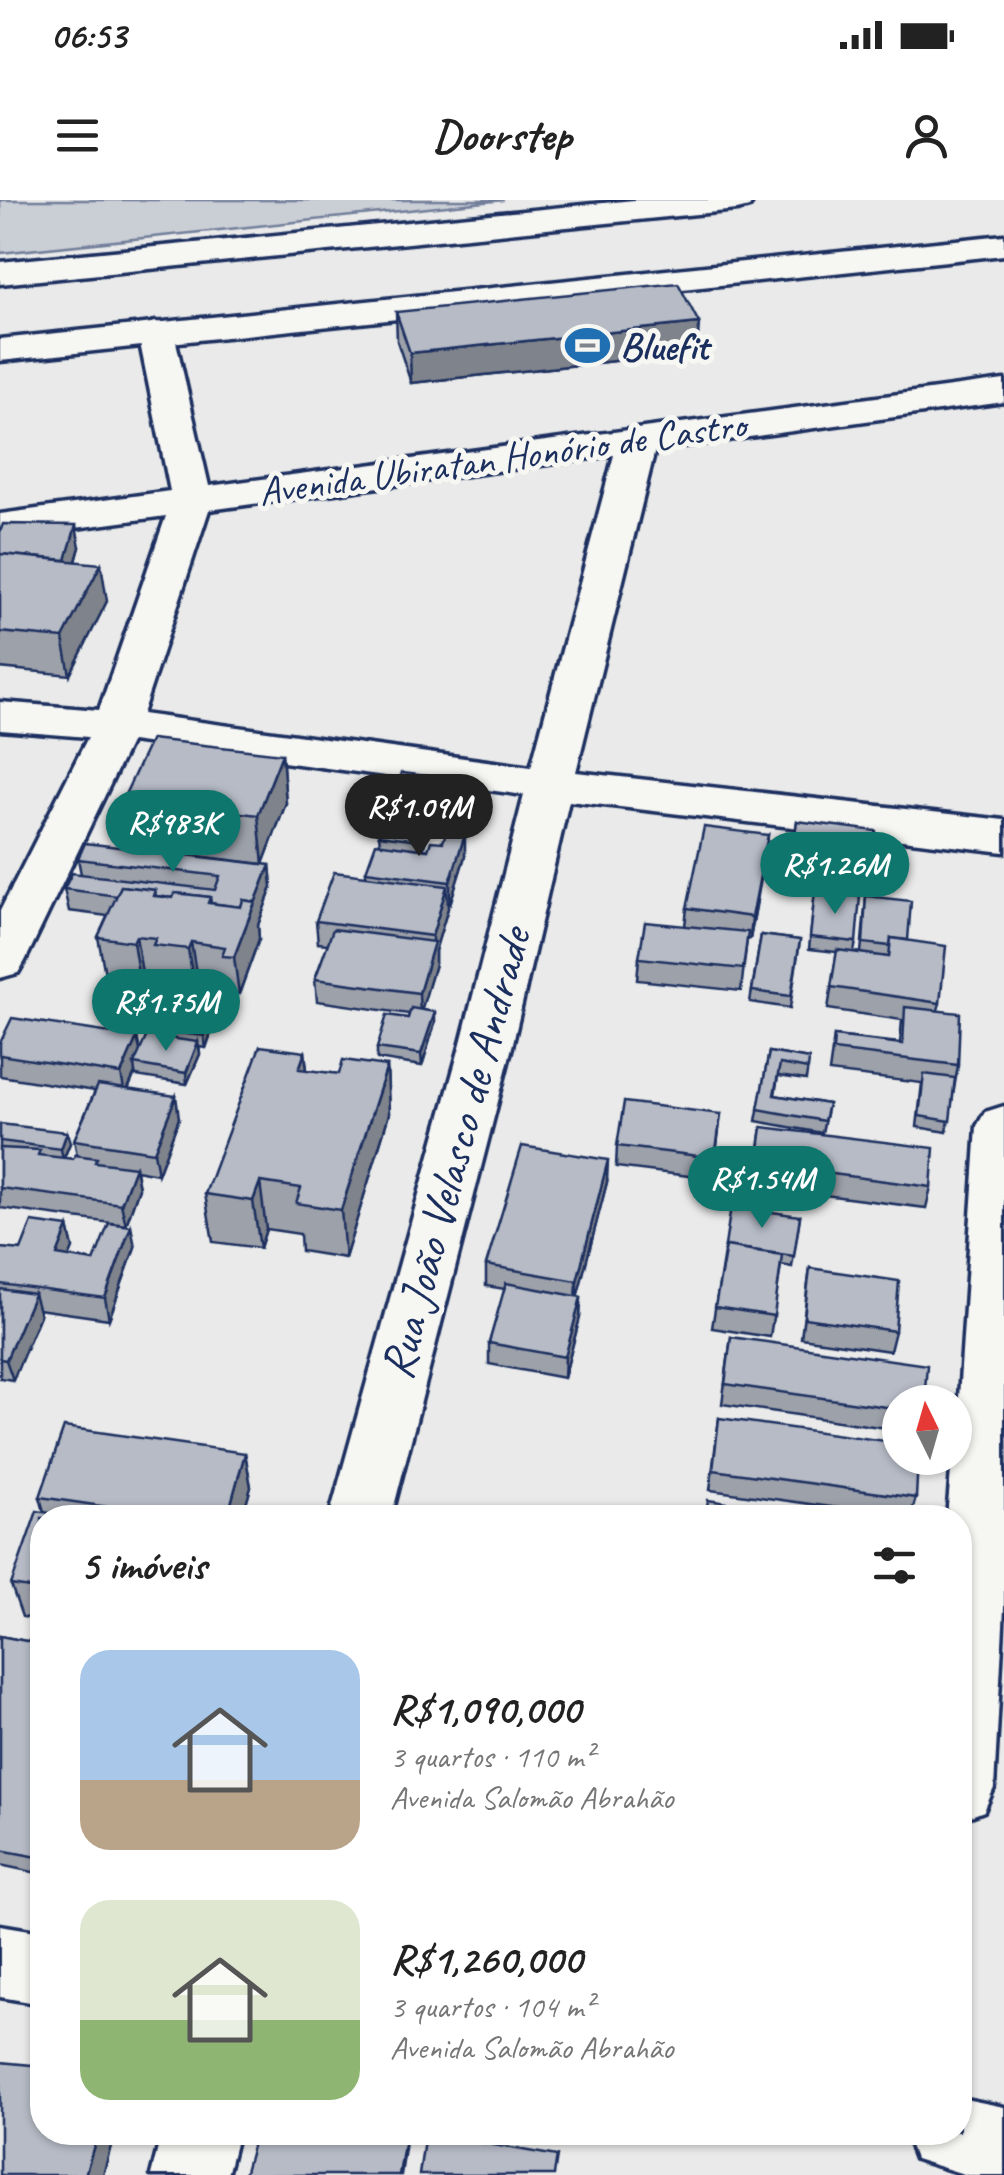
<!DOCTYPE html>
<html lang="pt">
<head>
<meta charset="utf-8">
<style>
	:root { --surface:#fff; --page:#f2f2f2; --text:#222; --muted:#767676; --accent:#0f766e }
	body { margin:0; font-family:Caveat,sans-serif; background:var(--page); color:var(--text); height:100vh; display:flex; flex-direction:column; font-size:38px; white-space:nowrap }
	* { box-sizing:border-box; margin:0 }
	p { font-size:32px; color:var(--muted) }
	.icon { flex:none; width:55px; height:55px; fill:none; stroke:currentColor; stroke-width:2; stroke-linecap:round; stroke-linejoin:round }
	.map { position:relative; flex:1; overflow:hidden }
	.sheet { position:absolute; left:30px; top:1305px; width:942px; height:640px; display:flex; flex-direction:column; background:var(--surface); border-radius:40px; box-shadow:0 2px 8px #0004 }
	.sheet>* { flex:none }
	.needle { width:65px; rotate:355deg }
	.buttons { position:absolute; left:882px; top:1185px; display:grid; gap:20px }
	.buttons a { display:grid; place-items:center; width:90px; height:90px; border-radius:50%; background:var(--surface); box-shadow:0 2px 8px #0004; font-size:50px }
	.price { position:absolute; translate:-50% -85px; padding:0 22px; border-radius:35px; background:var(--accent); color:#fff; font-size:32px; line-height:65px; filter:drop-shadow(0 2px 5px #0008) }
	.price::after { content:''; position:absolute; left:50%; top:60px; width:30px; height:22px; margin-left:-15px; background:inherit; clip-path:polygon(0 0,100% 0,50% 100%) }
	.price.on { background:#222; color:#fff }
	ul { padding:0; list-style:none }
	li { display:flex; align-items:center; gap:30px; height:250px; padding:0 50px }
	li span { display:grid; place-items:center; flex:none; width:280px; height:200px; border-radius:30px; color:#555 }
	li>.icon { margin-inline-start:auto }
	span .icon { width:120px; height:120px; fill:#fffc; stroke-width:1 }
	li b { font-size:42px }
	h2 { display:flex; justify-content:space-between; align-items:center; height:120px; padding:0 50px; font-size:42px }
	.status { display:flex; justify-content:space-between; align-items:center; height:70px; padding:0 50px; background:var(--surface); direction:ltr }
	.status svg { height:28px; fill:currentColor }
	header { display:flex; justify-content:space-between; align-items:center; height:130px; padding:0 50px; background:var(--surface); font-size:45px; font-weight:800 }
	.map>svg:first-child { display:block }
	.green { fill:#caced5; stroke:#727e9a; stroke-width:2.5 }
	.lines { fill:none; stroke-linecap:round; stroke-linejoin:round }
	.minor-casing { stroke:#1b2f5e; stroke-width:7 }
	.major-casing { stroke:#1b2f5e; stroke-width:7 }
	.minor { fill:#f6f6f2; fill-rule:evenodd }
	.major { fill:#f6f6f2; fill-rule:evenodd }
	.wall { fill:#9da1aa; stroke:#1b2f5e; stroke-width:2.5 }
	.shaded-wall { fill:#7f838b; stroke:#1b2f5e; stroke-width:2.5 }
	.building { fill:#b6bbc6; stroke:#1b2f5e; stroke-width:2.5 }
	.labels { text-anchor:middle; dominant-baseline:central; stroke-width:10; stroke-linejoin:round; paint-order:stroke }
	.far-poi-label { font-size:40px; font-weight:bold; fill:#1b2f5e; stroke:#f6f6f2; text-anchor:start }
	.far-street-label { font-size:40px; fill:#1b2f5e; stroke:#f6f6f2 }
	.street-label { font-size:48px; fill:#1b2f5e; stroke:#f6f6f2 }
</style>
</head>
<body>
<div class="status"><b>06:53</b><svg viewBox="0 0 49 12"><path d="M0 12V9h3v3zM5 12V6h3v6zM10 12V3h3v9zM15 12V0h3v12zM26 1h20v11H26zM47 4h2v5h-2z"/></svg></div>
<header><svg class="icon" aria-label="menu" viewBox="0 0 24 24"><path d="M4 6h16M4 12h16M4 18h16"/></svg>Doorstep<svg class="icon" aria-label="person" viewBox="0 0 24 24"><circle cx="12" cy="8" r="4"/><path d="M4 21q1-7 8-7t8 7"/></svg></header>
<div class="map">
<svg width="1004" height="1975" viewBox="0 0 1004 1975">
	<rect width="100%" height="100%" fill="#e9eae9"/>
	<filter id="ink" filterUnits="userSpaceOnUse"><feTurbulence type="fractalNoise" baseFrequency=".01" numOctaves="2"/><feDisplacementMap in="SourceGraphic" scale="20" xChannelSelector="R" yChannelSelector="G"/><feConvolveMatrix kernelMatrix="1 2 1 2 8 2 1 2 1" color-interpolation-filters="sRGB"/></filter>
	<g filter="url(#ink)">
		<!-- green -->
		<path class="green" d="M0,0H504L0,53Z"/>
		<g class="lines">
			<defs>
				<g id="minor">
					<path d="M156,122L169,125L174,133L209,286L1004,180V202L655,250L576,572L1004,620V652L569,601L513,843L391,1318H329L461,843L524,595L131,541L25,761L18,773L0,778V711L88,537L0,530V502L99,510L166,316L0,338V314L170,291L138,133L143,125ZM614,255L531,567L142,514L209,310Z"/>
					<path d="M1004,906V1408L994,1588L984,1611L960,1620V1318H947L952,1258H955L977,926L985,912Z"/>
					<path d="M0,1725L42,1732V1804L0,1797Z"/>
					<path d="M960,1898L1004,1907V1975H967L915,1959L905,1932H960Z"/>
					<path d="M162,1932H238L227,1975H151Z"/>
				</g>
				<g id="major">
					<path d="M634,0H754L749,7L737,10L0,84V62Z"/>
					<path d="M1004,35V55L0,161V139Z"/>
				</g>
			</defs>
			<!-- minor casing -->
			<use href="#minor" class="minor-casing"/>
			<!-- major casing -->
			<use href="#major" class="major-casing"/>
			<!-- minor -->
			<use href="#minor" class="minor"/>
			<!-- major -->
			<use href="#major" class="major"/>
		</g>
		<!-- wall -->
		<g class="wall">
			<path d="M396,112L697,152L411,183L397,141Z"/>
			<path d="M0,332L80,347L76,362L107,401L70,475L0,468Z"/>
			<path d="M282,554L286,603L263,664L132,648L123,599Z"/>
			<path d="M439,599L423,649L465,656L450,704L448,703V708L435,751V764L421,810L435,823L422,866L377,859V848L408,818L409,814L317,801L315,779L328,744L318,743L316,721L366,676V671L380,643L379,635Z"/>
			<path d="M797,621L872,672L868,694L788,684Z"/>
			<path d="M768,635L750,739H747L741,791L637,780L639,758L685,726L687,708Z"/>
			<path d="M78,659L270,665L272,687L258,725L259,739L239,794L227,792L225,783L197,779L194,786L160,782L158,774L142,773L139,779L105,774L98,737L108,716L69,711L64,689L81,674Z"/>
			<path d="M815,691L856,742L854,752L861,753L866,696L908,740L940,803L938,810L958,865L947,932L917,927L922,883L829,872L834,836L900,843L902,820L828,809L837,752L809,749Z"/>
			<path d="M761,735L800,740L790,808L750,802Z"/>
			<path d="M214,824L206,848L199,847L200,854L187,884L136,876L135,873L128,890L179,918L158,974L136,970L139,988L126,1025L0,1008V924L70,943L64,958L73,959L77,955L74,940L95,891L0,876V843L140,851L163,837L161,831Z"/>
			<path d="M305,852L307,870L339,874L387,866L389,914L345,1058L301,1051L300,1034L266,1029L260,1048L213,1042L205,994Z"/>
			<path d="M769,852L809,859L806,880L778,876L775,895L828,904L822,933L756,921Z"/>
			<path d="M721,914L713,979L616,967L617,946Z"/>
			<path d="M762,927L931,987L926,1008L754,986Z"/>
			<path d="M607,982L577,1096L581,1097L580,1117L564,1178L489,1164V1143L505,1089L486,1086V1065Z"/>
			<path d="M800,1016L792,1067L781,1065L770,1137L712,1128L725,1046Z"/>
			<path d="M68,1027L73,1048L69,1057L94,1061L135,1047L109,1119L38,1109L40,1115L13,1180L0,1178V1048L21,1050Z"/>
			<path d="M810,1068L895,1131L890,1151L801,1138Z"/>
			<path d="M731,1137L900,1202V1230L722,1204Z"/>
			<path d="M719,1218L916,1298L910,1318L710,1290Z"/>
			<path d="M245,1253L251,1287L242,1318H42V1420L22,1417L11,1385L44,1312L40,1297Z"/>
			<path d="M0,1436L42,1444V1674L0,1665Z"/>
		</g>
		<!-- shaded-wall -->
		<g class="shaded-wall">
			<path d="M699,123L697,152L411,183L410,153Z"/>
			<path d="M76,325L80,347L70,381L66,360Z"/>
			<path d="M101,364L107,401L70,475L63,438Z"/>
			<path d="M282,554L286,603L263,664L258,615Z"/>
			<path d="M438,577L439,599L419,661L418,640Z"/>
			<path d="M465,634V656L450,704V682Z"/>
			<path d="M768,635L765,657L750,739L752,717Z"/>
			<path d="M270,665L272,687L258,725L259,739L239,794L234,757Z"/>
			<path d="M447,686L448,708L435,751V764L420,815L419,793L432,749V736Z"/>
			<path d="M136,736L142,773L139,779L133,742Z"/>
			<path d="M191,742L197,779L194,786L188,749Z"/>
			<path d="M435,812V823L422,866L421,854Z"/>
			<path d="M213,813L214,824L206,848L204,836Z"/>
			<path d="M137,837L142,859L134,864L135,873L125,895L121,874Z"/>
			<path d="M198,842L200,854L187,884L186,873Z"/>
			<path d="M305,852L310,900L299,869Z"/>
			<path d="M387,866L389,914L345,1058L341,1010Z"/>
			<path d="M176,896L179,918L158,974L154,952Z"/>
			<path d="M67,932L70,943L63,960L61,949Z"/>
			<path d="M608,960L607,982L576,1102L577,1081Z"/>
			<path d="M135,967L139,988L126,1025L121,1004Z"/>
			<path d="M260,982L266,1029L260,1048L253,1001Z"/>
			<path d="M131,1026L135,1047L109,1119L105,1098Z"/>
			<path d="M68,1027L73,1048L62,1076L57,1055Z"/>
			<path d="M34,1094L40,1115L13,1180L6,1160Z"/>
			<path d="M581,1097L580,1117L564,1178L565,1157Z"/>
			<path d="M245,1253L251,1287L242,1318H227Z"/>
			<path d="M42,1644V1669L38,1657Z"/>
			<path d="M98,1932H115L103,1975H85Z"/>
			<path d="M406,1932L407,1935L401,1975H399Z"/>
		</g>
		<!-- building -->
		<g class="building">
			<path d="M678,83L699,123L410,153L396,112Z"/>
			<path d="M3,324L76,325L66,360L0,354V332Z"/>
			<path d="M0,354L101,364L63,438L0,432Z"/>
			<path d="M151,539L282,554L258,615L123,599Z"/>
			<path d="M401,573L438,577L418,640L379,635Z"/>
			<path d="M797,621L876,631L872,672L791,662Z"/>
			<path d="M704,627L768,635L752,717L687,708Z"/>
			<path d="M446,632L465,634L450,682L366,671L376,643L428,650L431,641L443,642Z"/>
			<path d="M85,643L270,665L255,703V702L243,700L241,707L211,703L210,697L175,693L173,698L156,696L155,690L121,686L117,696L64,689L72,673L215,690L220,676L78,659Z"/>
			<path d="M334,672L447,686L432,736L316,721Z"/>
			<path d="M121,686L155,690L153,696L173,698L175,693L210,697L208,703L241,707L243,700L255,702L234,757L222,756L225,747L191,742L188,749L153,745L156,738L136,736L133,742L98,737Z"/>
			<path d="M815,691L860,696L856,742L810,737Z"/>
			<path d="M866,696L911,701L908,740L891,738L890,746L863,743Z"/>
			<path d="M645,722L748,732L743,769L639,758Z"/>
			<path d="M333,729L434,742L419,793L315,779Z"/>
			<path d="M761,735L800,740L791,796L752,791Z"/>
			<path d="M891,738L946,746L940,803L831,787L837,750L889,757Z"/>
			<path d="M171,807L213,813L204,836L161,831Z"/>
			<path d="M905,807L960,813L958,865L833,850L834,836L903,844Z"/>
			<path d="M411,808L435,812L421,854L377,848L387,815L408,818Z"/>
			<path d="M12,818L137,837L121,874L0,855V843Z"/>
			<path d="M147,835L198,842L186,873L134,864Z"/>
			<path d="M260,846L305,852L299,869L339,874L343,860L387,866L341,1010L296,1003L301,988L260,982L253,1001L205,994Z"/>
			<path d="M769,852L809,859L808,869L780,864L774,895L828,904L824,921L758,909Z"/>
			<path d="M924,874L955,878L950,921L919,916Z"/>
			<path d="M98,885L176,896L154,952L74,940Z"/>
			<path d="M624,902L721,914L715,958L617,946Z"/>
			<path d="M0,924L67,932L61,949L0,941Z"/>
			<path d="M762,927L934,948L931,987L757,964Z"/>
			<path d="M522,946L608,960L577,1081L486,1065Z"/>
			<path d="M0,948L40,950L38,955L73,959L75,955L97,958L95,962L135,967L121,1004L0,988Z"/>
			<path d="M731,1006L800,1016L794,1056L725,1046Z"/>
			<path d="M32,1022L68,1027L57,1055L94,1061L109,1023L131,1026L105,1098L0,1084V1048L21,1050Z"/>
			<path d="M726,1046L782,1055L774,1116L715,1107Z"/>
			<path d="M810,1068L899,1081L895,1131L804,1118Z"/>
			<path d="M506,1083L581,1097L565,1157L489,1143Z"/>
			<path d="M0,1089L34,1094L6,1160L0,1159Z"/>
			<path d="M731,1137L927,1165L924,1202H900V1209L725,1184Z"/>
			<path d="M719,1218L900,1243V1258H918L916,1298L713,1270Z"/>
			<path d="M64,1227L245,1253L227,1318H183L40,1297Z"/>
			<path d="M708,1300L823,1318H705Z"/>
			<path d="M37,1311L81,1318H42V1390L11,1385Z"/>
			<path d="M0,1436L42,1444V1644L38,1657L0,1650Z"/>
			<path d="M0,1862L42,1866V1932H98L85,1975H0Z"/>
			<path d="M256,1932H406L399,1975H244Z"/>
			<path d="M425,1933L557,1956L554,1975H419Z"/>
		</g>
	</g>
	<!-- icons -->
	<defs>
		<symbol id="stadium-bare" viewBox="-9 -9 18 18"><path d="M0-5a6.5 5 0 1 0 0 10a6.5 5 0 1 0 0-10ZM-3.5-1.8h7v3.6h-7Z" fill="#1f6fb2" stroke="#f6f6f2" stroke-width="2.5" paint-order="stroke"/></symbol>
	</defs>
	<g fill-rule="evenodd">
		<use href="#stadium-bare" x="556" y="114" width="63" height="63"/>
	</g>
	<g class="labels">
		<!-- far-poi labels -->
		<g class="far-poi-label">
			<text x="620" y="146">Bluefit</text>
		</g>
		<!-- far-street labels -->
		<g class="far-street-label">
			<text transform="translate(502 258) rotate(-8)">Avenida Ubiratan Honório de Castro</text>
		</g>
		<!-- street labels -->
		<g class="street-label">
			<text transform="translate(455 953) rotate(-75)">Rua João Velasco de Andrade</text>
		</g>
	</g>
</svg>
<div class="buttons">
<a><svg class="needle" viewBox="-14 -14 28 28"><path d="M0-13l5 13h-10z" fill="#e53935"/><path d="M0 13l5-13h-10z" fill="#767676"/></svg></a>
</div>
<b class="price on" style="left:419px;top:659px">R$1.09M</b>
<b class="price" style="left:173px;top:675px">R$983K</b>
<b class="price" style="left:835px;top:717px">R$1.26M</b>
<b class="price" style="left:166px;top:854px">R$1.75M</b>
<b class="price" style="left:762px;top:1031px">R$1.54M</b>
<section class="sheet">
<h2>5 imóveis<svg class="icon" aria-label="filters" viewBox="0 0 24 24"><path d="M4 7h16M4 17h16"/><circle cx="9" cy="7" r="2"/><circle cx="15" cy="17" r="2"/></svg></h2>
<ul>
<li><span style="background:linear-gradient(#a9c7e8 65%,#b9a48a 0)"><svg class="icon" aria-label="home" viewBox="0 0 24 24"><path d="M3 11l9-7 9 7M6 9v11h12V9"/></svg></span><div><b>R$1,090,000</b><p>3 quartos · 110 m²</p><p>Avenida Salomão Abrahão</p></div></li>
<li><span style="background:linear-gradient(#dfe7d0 60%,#8fb573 0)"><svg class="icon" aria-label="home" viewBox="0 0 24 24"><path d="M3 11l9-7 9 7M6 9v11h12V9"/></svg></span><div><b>R$1,260,000</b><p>3 quartos · 104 m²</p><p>Avenida Salomão Abrahão</p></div></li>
</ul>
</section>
</div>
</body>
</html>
